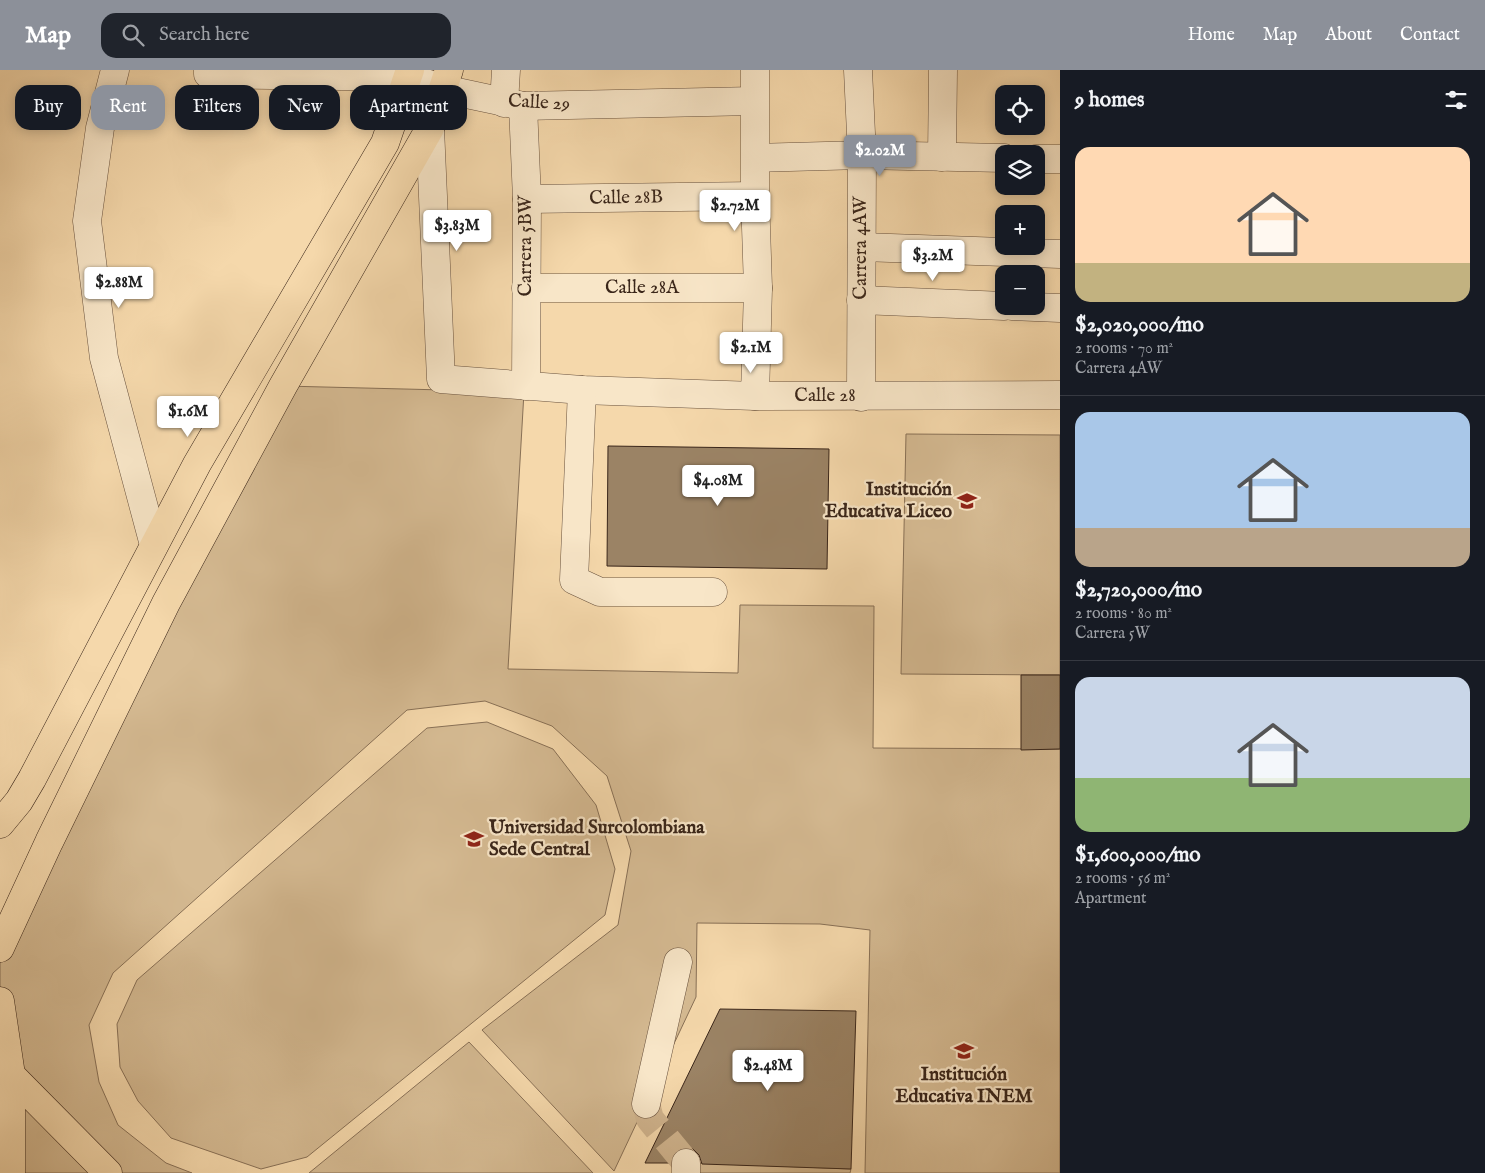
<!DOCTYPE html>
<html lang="en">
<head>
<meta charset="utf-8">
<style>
	:root { --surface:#171b24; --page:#20242c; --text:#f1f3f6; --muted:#9ea1a6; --line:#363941; --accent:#8c9099 }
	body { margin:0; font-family:"IM FELL English",serif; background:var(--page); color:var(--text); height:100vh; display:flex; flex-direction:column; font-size:19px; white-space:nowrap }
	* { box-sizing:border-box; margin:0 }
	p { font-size:16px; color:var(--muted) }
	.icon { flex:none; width:28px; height:28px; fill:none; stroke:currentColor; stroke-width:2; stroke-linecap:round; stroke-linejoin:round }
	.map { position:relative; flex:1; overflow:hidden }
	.side { display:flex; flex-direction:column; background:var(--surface); width:425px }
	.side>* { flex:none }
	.banner { position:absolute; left:15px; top:15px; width:475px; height:45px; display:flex; gap:10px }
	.controls { position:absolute; left:995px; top:15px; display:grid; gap:10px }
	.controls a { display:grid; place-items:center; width:50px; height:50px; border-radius:10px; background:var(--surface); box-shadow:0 2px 12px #0003; font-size:25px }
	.price { position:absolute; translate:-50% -42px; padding:0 11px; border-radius:5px; background:#fff; color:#222; font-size:16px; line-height:32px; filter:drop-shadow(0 1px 2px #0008) }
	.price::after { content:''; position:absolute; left:50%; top:30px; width:15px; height:11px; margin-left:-8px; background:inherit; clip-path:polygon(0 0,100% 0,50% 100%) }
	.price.current { background:var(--accent); color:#fff }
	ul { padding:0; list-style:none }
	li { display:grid; align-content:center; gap:10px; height:265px; padding:0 15px }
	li+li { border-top:1px solid var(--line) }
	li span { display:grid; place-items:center; height:155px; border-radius:15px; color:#555 }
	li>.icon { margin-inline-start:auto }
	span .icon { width:90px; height:90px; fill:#fffc; stroke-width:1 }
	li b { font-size:21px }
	h2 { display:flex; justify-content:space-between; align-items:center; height:60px; padding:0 15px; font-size:21px }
	.pill { padding:0 18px; border-radius:15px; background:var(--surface); box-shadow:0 2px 12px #0003; font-size:18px; line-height:45px }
	.pill.current { background:var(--accent); color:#fff }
	header { display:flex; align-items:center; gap:30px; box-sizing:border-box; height:70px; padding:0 25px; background:var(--accent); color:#fff }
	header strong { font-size:24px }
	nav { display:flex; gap:28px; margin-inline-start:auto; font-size:18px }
	.search { width:350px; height:45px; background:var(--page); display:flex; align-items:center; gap:12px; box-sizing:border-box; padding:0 18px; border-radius:15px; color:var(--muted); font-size:19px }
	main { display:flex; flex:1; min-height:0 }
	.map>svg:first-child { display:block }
	.green { fill:#d5ba92; stroke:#887056 }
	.building { fill:#9b8365; stroke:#3a261a }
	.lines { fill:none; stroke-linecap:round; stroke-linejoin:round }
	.minor-tunnel { stroke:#d0b48e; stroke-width:28; stroke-dasharray:28 14; stroke-linecap:butt }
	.minor-casing { stroke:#69523e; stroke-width:29 }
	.major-casing { stroke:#3a261a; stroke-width:29 }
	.minor { stroke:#f8e6c8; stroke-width:28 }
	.major { stroke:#f5d8ab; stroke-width:28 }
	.labels { text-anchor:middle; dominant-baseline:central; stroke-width:4.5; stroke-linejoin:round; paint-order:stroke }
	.street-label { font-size:19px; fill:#3a261a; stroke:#f8e6c8 }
	.poi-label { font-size:19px; font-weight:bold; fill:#3a261a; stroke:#f8e6c8; text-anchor:end }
</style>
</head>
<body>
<header>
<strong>Map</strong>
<div class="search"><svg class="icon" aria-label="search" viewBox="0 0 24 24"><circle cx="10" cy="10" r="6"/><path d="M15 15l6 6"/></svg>Search here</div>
<nav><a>Home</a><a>Map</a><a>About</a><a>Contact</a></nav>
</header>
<main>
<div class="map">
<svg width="1060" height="1103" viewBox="0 0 1060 1103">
	<rect width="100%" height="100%" fill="#f5d8ab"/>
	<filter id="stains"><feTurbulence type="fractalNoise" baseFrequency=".004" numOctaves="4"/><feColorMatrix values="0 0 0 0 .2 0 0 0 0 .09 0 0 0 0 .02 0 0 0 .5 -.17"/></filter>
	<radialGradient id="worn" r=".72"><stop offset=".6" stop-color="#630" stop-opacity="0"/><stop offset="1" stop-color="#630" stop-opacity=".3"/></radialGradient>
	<!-- green -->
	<g class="green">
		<path d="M284,316L524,322L508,599L738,603L740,535L874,536L873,678L1060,679V1103H865L870,860L820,854L697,853L696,927L614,1101L482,960L618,855L631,781L607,706L552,656L485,631L407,640L113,903L89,955L99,1012L118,1055L166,1093L192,1103H10L0,979V873Z"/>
		<path d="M906,364L1060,365V605L901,604Z"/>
		<path d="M487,652L553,679L596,735L615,799L605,845L307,1087L261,1099L171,1068L138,1031L120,997L117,954L137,910L427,658Z"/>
		<path d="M469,972L593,1103H309Z"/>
		<path d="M699,1093L851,1099L850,1103H699Z"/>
	</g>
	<!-- building -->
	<g class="building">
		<path d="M608,376L829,379L827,499L607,496Z"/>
		<path d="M1021,605H1060V679L1021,680Z"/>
		<path d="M720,939L856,941L851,1099L702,1094L699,1085L693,1079L686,1077L678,1080L672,1086L670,1093H645Z"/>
	</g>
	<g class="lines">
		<!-- minor-tunnel -->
		<path class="minor-tunnel" d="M646,1034L650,1049L686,1093"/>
		<defs>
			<g id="minor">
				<path d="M115,0L100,58L87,151L104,288L154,475"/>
				<path d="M208,0V4L408,7L443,19L523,36L754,31"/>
				<path d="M755,0V126L758,218L755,326"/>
				<path d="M858,0L862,85L861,327"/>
				<path d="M504,33L506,0"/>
				<path d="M523,36L527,129L526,316"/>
				<path d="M430,58L441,309L582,320L755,326L1060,325"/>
				<path d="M942,87L943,0"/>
				<path d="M756,88L862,85L1004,88"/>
				<path d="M1036,89H1060"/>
				<path d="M527,129L755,126"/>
				<path d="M862,177L1060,184"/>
				<path d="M526,218H758"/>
				<path d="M861,230L1004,236"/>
				<path d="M1012,236L1060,238"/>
				<path d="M582,320L574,510L600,522H713"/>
				<path d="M646,1034L678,892"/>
				<path d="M686,1093V1103"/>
			</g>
			<g id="major">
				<path d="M0,754L19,731L32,709L197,394L385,73L410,0"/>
				<path d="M0,878L49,772L166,533L283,316L430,58L449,0"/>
				<path d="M0,931L11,1005V1103"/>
				<path d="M11,1005L108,1103"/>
			</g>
		</defs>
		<!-- minor casing -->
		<use href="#minor" class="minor-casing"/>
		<!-- major casing -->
		<use href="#major" class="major-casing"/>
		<!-- minor -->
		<use href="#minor" class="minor"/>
		<!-- major -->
		<use href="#major" class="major"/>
	</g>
	<!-- icons -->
	<defs>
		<symbol id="university-bare" viewBox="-9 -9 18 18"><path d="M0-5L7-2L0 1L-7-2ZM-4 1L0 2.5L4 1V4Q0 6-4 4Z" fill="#8f2418" stroke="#f8e6c8" stroke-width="2.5" paint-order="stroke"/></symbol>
	</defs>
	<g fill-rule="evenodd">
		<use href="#university-bare" x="953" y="417" width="28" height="28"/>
		<use href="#university-bare" x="460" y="755" width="28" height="28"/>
		<use href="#university-bare" x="950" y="967" width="28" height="28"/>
	</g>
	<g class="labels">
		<!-- street labels -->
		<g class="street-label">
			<text transform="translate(539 33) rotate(3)">Calle 29</text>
			<text transform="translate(626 128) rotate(-1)">Calle 28B</text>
			<text transform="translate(526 176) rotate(-90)">Carrera 5BW</text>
			<text transform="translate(861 178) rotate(-90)">Carrera 4AW</text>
			<text x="642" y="218">Calle 28A</text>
			<text x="825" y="326">Calle 28</text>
		</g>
		<!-- poi labels -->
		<g class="poi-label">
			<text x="952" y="420">Institución<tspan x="952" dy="22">Educativa Liceo</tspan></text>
			<text x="489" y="758" text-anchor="start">Universidad Surcolombiana<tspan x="489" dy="22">Sede Central</tspan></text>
			<text x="964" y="1005" text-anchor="middle">Institución<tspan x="964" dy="22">Educativa INEM</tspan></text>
		</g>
	</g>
	<rect width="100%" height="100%" filter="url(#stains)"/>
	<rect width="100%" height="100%" fill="url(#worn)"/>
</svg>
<div class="controls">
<a><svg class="icon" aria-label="locate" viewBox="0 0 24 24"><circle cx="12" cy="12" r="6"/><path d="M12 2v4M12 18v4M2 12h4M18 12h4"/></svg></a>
<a><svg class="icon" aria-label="layers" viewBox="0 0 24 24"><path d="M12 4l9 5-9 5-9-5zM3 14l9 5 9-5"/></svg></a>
<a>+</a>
<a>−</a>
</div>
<b class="price current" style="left:880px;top:107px">$2.02M</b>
<b class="price" style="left:735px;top:162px">$2.72M</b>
<b class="price" style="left:457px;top:182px">$3.83M</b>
<b class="price" style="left:933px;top:212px">$3.2M</b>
<b class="price" style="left:119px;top:239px">$2.88M</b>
<b class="price" style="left:751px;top:304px">$2.1M</b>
<b class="price" style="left:188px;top:368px">$1.6M</b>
<b class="price" style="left:718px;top:437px">$4.08M</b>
<b class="price" style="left:768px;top:1022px">$2.48M</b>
<div class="banner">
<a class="pill">Buy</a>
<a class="pill current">Rent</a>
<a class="pill">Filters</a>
<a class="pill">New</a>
<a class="pill">Apartment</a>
</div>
</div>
<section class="side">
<h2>9 homes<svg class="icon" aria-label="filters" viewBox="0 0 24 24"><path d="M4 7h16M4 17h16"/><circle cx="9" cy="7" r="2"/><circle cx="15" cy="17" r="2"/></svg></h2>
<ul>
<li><span style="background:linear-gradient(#ffd9b3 75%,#c2b280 0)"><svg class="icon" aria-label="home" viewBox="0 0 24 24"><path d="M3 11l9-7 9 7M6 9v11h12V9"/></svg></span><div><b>$2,020,000/mo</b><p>2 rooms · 70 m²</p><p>Carrera 4AW</p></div></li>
<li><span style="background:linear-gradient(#a9c7e8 75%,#b9a48a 0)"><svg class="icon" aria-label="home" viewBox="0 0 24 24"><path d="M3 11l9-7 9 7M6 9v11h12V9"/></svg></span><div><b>$2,720,000/mo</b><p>2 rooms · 80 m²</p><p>Carrera 5W</p></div></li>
<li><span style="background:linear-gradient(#c9d6e8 65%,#8fb573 0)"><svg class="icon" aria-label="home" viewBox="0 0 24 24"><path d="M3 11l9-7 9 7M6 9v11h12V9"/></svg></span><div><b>$1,600,000/mo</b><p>2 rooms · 56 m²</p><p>Apartment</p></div></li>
</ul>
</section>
</main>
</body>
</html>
